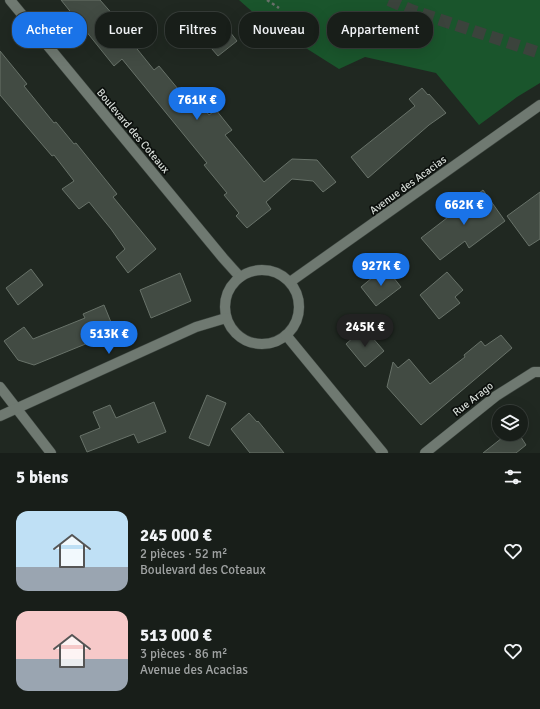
<!DOCTYPE html>
<html lang="fr">
<head>
<meta charset="utf-8">
<style>
	:root { --surface:#181e19; --page:#212722; --text:#f1f3f6; --muted:#9fa2a2; --line:#363c38; --accent:#1a73e8 }
	body { margin:0; font-family:Signika,sans-serif; background:var(--page); color:var(--text); height:100vh; display:flex; flex-direction:column; font-size:15px; white-space:nowrap }
	* { box-sizing:border-box; margin:0 }
	p { font-size:13px; color:var(--muted) }
	.icon { flex:none; width:22px; height:22px; fill:none; stroke:currentColor; stroke-width:2; stroke-linecap:round; stroke-linejoin:round }
	.map { position:relative; height:453px; overflow:hidden }
	.drawer { display:flex; flex-direction:column; background:var(--surface); flex:1 }
	.drawer>* { flex:none }
	.guide { position:absolute; left:12px; top:12px; width:516px; height:36px; display:flex; gap:8px }
	.tools { position:absolute; left:492px; top:405px; display:grid; gap:8px }
	.tools a { display:grid; place-items:center; width:36px; height:36px; border-radius:50%; background:var(--surface); box-shadow:0 4px 16px #0002,0 0 0 1px var(--line); font-size:20px }
	.price { position:absolute; translate:-50% -34px; padding:0 9px; border-radius:14px; background:var(--accent); color:#fff; font-size:13px; line-height:26px; filter:drop-shadow(0 1px 2px #0008) }
	.price::after { content:''; position:absolute; left:50%; top:24px; width:12px; height:9px; margin-left:-6px; background:inherit; clip-path:polygon(0 0,100% 0,50% 100%) }
	.price.current { background:#222; color:#fff }
	ul { padding:0; list-style:none }
	li { display:flex; align-items:center; gap:12px; height:100px; padding:0 16px }
	li span { display:grid; place-items:center; flex:none; width:112px; height:80px; border-radius:12px; color:#555 }
	li>.icon { margin-inline-start:auto }
	span .icon { width:48px; height:48px; fill:#fffc; stroke-width:1 }
	li b { font-size:17px }
	h2 { display:flex; justify-content:space-between; align-items:center; height:48px; padding:0 16px; font-size:17px }
	.pill { padding:0 14px; border-radius:16px; background:var(--surface); box-shadow:0 4px 16px #0002,0 0 0 1px var(--line); font-size:14px; line-height:36px }
	.pill.current { background:var(--accent); color:#fff }
	.map>svg:first-child { display:block }
	.green { fill:#1a552c }
	.building { fill:#424b43; stroke:#687269 }
	.lines { fill:none; stroke-linecap:round; stroke-linejoin:round }
	.motorway-tunnel { stroke:#3b433c; stroke-width:12; stroke-dasharray:12 6; stroke-linecap:butt }
	.minor-casing { stroke:#3e4640; stroke-width:11 }
	.path { stroke:#69706a; stroke-width:2.5; stroke-dasharray:3 3; stroke-linecap:butt }
	.minor { stroke:#6f7971; stroke-width:10 }
	.labels { text-anchor:middle; dominant-baseline:central; stroke-width:3.5; stroke-linejoin:round; paint-order:stroke }
	.street-label { font-size:11px; fill:#d5dbd6; stroke:#0c100d }
</style>
</head>
<body>
<div class="map">
<svg width="540" height="453" viewBox="0 0 540 453">
	<rect width="100%" height="100%" fill="#202821"/>
	<!-- green -->
	<path class="green" d="M239,0H540V83L517,97L479,125L436,73L365,57L339,69L263,21Z"/>
	<!-- building -->
	<g class="building">
		<path d="M61,0H100L115,17L113,19L154,70L159,66L183,95L189,90L209,115L216,110L232,130L225,135L264,182L292,159L317,160L336,182L323,192L313,181L292,179L266,202L271,209L247,228L236,216L239,213L224,195L227,193L204,165L207,163L122,59L114,66Z"/>
		<path d="M219,18L237,41L218,56L199,34Z"/>
		<path d="M0,51L27,84L24,86L54,123L56,122L74,144L76,143L117,194L113,197L156,249L128,273L116,257L125,249L111,229L89,202L79,209L62,189L74,181L54,155L52,156L0,95Z"/>
		<path d="M422,88L428,95L429,94L446,113L429,125L368,178L351,157L415,106L409,99Z"/>
		<path d="M483,190L505,221L469,248L465,241L440,260L421,238Z"/>
		<path d="M540,192V239L529,246L507,216Z"/>
		<path d="M385,267L401,287L376,306L361,287Z"/>
		<path d="M31,269L43,285L18,305L6,288Z"/>
		<path d="M447,272L463,290L455,297L460,303L439,319L420,295Z"/>
		<path d="M180,273L191,301L151,318L140,290Z"/>
		<path d="M104,305L115,332L34,365L18,360L4,341L24,327L33,339L85,318L83,314Z"/>
		<path d="M364,328L384,351L365,367L346,344Z"/>
		<path d="M501,335L512,348L421,425L387,387L393,362L398,368L409,359L430,384L465,357L464,355L481,341L485,346Z"/>
		<path d="M207,395L226,403L209,446L189,438Z"/>
		<path d="M154,402L166,432L138,443L134,434L87,452L80,436L100,428L93,412L110,405L116,418Z"/>
		<path d="M249,413L257,422L258,421L284,453H250L231,429Z"/>
		<path d="M507,434H519L526,445L516,453H483Z"/>
	</g>
	<g class="lines">
		<!-- motorway-tunnel -->
		<path class="motorway-tunnel" d="M389,0L411,10L540,53"/>
		<defs>
			<g id="minor">
				<path d="M10,0L223,258L240,277"/>
				<circle cx="262" cy="307" r="37"/>
				<path d="M290,282L540,105"/>
				<path d="M286,335L383,453"/>
				<path d="M0,387L51,453"/>
				<path d="M0,416L196,327L226,318"/>
				<path d="M425,453L496,396L534,372H540"/>
			</g>
		</defs>
		<!-- minor casing -->
		<use href="#minor" class="minor-casing"/>
		<!-- path -->
		<path class="path" d="M267,0L279,8"/>
		<!-- minor -->
		<use href="#minor" class="minor"/>
	</g>
	<g class="labels">
		<!-- street labels -->
		<g class="street-label">
			<text transform="translate(133 131) rotate(50)">Boulevard des Coteaux</text>
			<text transform="translate(408 185) rotate(-36)">Avenue des Acacias</text>
			<text transform="translate(473 399) rotate(-38)">Rue Arago</text>
		</g>
	</g>
</svg>
<div class="tools">
<a><svg class="icon" aria-label="layers" viewBox="0 0 24 24"><path d="M12 4l9 5-9 5-9-5zM3 14l9 5 9-5"/></svg></a>
</div>
<b class="price" style="left:197px;top:121px">761K €</b>
<b class="price" style="left:464px;top:226px">662K €</b>
<b class="price" style="left:381px;top:287px">927K €</b>
<b class="price current" style="left:365px;top:348px">245K €</b>
<b class="price" style="left:109px;top:355px">513K €</b>
<div class="guide">
<a class="pill current">Acheter</a>
<a class="pill">Louer</a>
<a class="pill">Filtres</a>
<a class="pill">Nouveau</a>
<a class="pill">Appartement</a>
</div>
</div>
<section class="drawer">
<h2>5 biens<svg class="icon" aria-label="filters" viewBox="0 0 24 24"><path d="M4 7h16M4 17h16"/><circle cx="9" cy="7" r="2"/><circle cx="15" cy="17" r="2"/></svg></h2>
<ul>
<li><span style="background:linear-gradient(#bfe0f5 70%,#9aa5b1 0)"><svg class="icon" aria-label="home" viewBox="0 0 24 24"><path d="M3 11l9-7 9 7M6 9v11h12V9"/></svg></span><div><b>245 000 €</b><p>2 pièces · 52 m²</p><p>Boulevard des Coteaux</p></div><svg class="icon" aria-label="heart" viewBox="0 0 24 24"><path d="M12 20l-8-8c-3-5 5-10 8-4 3-6 11-1 8 4z"/></svg></li>
<li><span style="background:linear-gradient(#f6c9c9 60%,#9aa5b1 0)"><svg class="icon" aria-label="home" viewBox="0 0 24 24"><path d="M3 11l9-7 9 7M6 9v11h12V9"/></svg></span><div><b>513 000 €</b><p>3 pièces · 86 m²</p><p>Avenue des Acacias</p></div><svg class="icon" aria-label="heart" viewBox="0 0 24 24"><path d="M12 20l-8-8c-3-5 5-10 8-4 3-6 11-1 8 4z"/></svg></li>
</ul>
</section>
</body>
</html>
